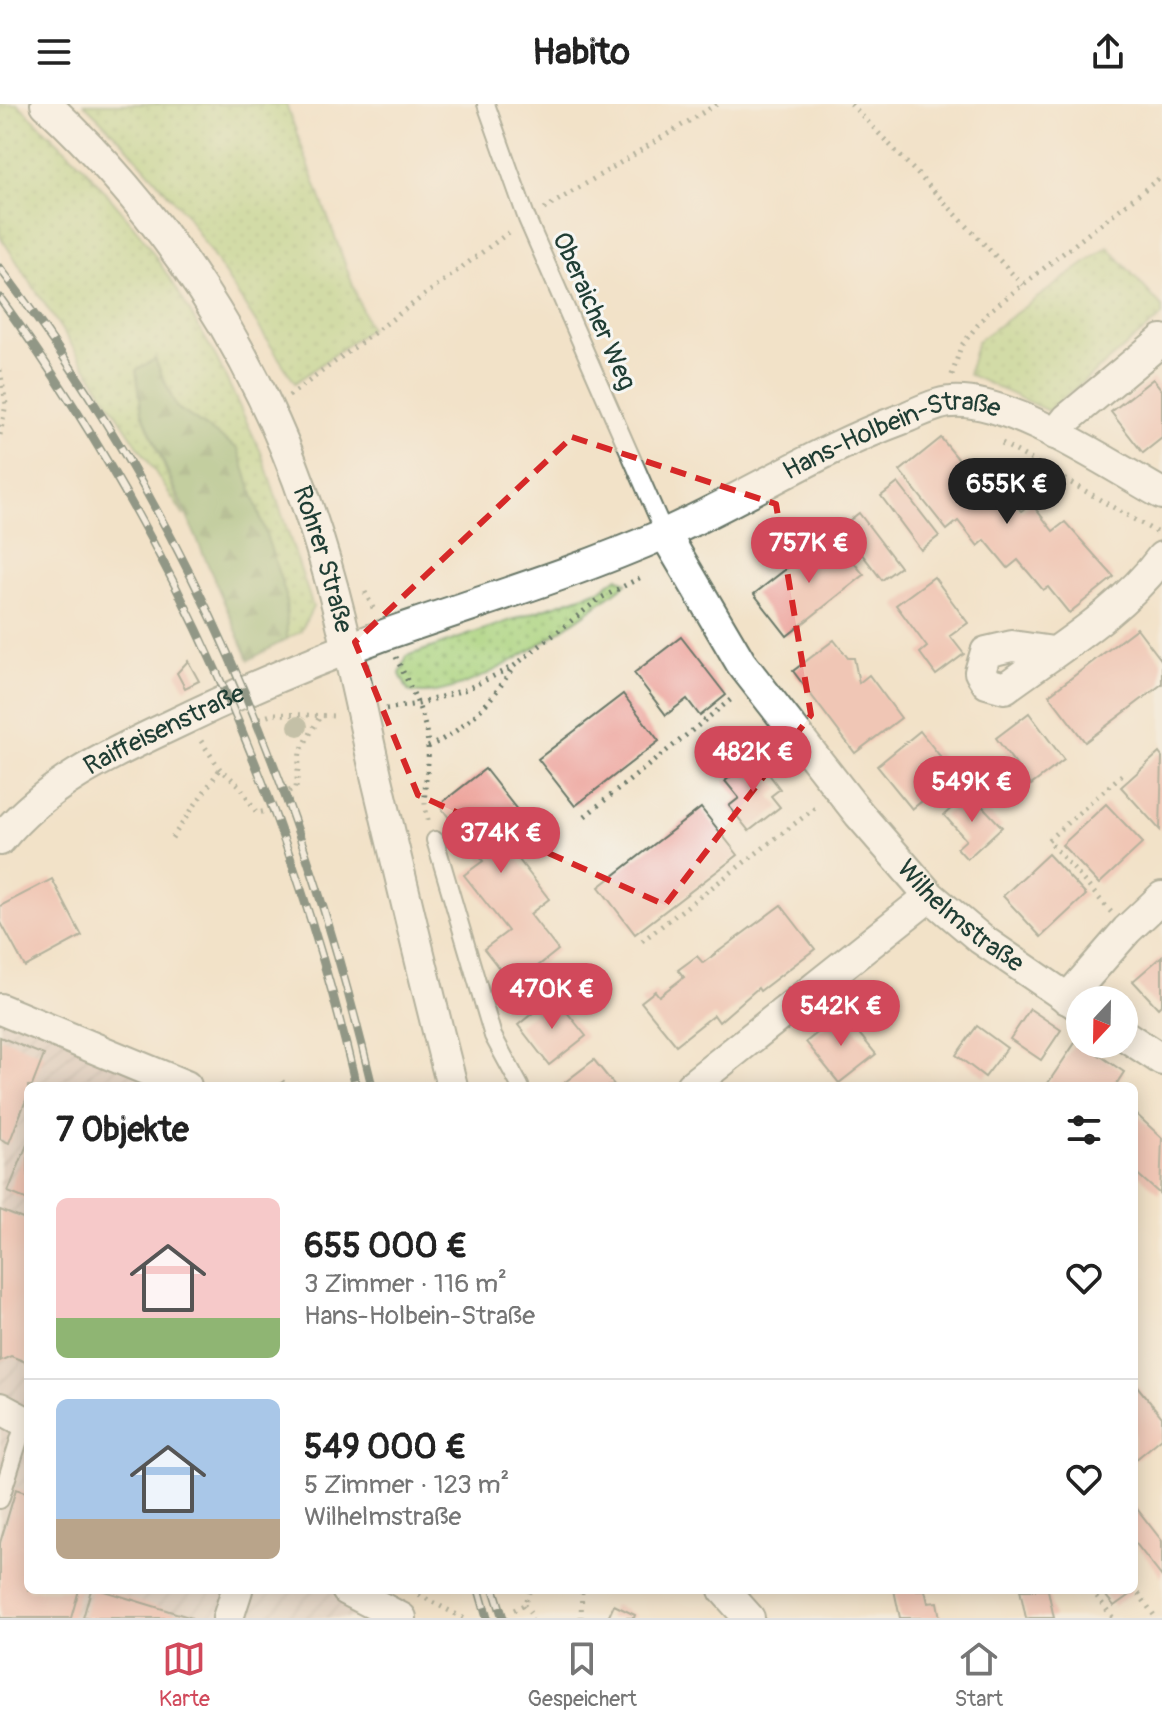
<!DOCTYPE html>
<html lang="de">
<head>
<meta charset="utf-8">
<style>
	:root { --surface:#fff; --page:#f2f2f2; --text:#222; --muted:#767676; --line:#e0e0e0; --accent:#d1495b }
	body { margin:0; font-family:Pangolin,sans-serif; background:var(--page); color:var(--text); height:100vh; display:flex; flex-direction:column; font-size:30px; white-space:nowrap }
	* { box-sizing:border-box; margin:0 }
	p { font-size:26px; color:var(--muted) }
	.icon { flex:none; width:44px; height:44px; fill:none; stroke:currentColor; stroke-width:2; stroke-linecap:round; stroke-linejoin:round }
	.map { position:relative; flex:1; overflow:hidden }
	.sheet { position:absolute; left:24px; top:978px; width:1114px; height:512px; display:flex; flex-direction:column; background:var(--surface); border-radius:12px; box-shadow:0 4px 20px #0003 }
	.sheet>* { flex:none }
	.needle { width:52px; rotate:202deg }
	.controls { position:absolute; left:1066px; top:882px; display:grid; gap:16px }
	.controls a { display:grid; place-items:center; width:72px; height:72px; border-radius:50%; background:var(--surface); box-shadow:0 4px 20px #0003; font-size:40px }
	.price { position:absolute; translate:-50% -68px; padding:0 18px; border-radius:28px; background:var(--accent); color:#fff; font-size:26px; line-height:52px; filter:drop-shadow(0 2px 4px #0008) }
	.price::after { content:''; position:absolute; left:50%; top:48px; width:24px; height:18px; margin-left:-12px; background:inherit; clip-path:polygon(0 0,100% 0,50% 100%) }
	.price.current { background:#222; color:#fff }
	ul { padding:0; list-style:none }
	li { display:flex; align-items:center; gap:24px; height:200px; padding:0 32px }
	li+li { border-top:2px solid var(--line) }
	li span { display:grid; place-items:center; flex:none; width:224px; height:160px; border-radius:12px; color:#555 }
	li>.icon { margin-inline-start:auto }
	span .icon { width:96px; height:96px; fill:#fffc; stroke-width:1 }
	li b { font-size:34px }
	h2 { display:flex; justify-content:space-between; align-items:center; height:96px; padding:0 32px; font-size:34px }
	header { display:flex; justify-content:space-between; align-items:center; height:104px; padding:0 32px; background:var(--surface); font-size:36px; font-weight:700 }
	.tab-bar { display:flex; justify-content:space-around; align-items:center; height:112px; border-top:2px solid var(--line); background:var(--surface); font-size:22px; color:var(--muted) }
	.tab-bar a { display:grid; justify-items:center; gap:4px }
	.tab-bar .current { color:var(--accent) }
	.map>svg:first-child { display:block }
	.industrial { fill:url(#industrial-furrows) }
	.green { fill:url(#green-dots); stroke:#668859; stroke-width:2 }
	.forest { fill:url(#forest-firs); stroke:#547950; stroke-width:2 }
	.building { fill:#eea59d }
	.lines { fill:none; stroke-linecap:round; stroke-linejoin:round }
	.service-casing { stroke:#697768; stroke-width:20 }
	.minor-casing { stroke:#697768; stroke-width:34 }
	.path { stroke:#697768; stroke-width:5; stroke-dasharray:2 6; stroke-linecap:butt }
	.service { stroke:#fff; stroke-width:16 }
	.minor { stroke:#fff; stroke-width:30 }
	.rail-casing { stroke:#1f3d34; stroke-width:9 }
	.rail { stroke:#f6f6f2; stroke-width:6; stroke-dasharray:18; stroke-linecap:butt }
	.tree { fill:#8d987f }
	.marked { fill:none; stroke:#d62828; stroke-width:6; stroke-dasharray:16 10; stroke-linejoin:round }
	.labels { text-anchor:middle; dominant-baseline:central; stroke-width:6; stroke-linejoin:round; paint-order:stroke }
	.street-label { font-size:26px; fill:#1f3d34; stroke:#f6f6f2 }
</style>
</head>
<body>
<header><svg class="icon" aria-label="menu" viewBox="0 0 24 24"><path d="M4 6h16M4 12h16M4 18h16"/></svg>Habito<svg class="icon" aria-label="share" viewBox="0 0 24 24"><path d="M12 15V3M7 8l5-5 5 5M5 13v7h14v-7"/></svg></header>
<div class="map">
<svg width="1162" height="1514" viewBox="0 0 1162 1514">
	<defs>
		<pattern id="industrial-furrows" width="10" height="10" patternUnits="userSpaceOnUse" patternTransform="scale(2)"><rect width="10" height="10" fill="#d0c0bc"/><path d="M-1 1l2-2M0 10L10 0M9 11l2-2" fill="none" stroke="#a89d9a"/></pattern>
		<pattern id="green-dots" width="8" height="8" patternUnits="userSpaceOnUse" patternTransform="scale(2)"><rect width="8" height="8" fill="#acd37e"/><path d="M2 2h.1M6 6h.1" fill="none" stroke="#8bac68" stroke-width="1.8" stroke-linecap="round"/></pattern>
		<pattern id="forest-firs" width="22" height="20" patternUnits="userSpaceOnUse" patternTransform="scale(2)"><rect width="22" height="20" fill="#89b56d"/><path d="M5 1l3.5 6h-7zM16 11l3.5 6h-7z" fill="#6f945a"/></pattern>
	</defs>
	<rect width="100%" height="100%" fill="#f6f6f2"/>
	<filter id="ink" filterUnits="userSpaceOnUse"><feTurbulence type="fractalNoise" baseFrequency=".0125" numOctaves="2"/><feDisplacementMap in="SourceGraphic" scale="16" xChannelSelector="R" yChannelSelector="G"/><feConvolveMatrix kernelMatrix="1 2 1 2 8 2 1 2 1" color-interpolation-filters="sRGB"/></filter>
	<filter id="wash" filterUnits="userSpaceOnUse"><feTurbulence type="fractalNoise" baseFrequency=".006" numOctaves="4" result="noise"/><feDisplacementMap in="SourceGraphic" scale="32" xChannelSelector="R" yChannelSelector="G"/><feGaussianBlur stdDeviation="1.8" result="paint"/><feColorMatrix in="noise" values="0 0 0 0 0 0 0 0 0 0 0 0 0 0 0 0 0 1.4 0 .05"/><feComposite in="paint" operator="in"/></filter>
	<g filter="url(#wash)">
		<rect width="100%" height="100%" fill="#f2e2c8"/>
		<!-- industrial -->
		<path class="industrial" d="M0,905L186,982H28V1486H347L401,1514H0Z"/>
		<!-- green -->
		<g class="green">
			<path d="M0,0H18L85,64L139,128L176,184L217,255L261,348L313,503L301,527L287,535L286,492L238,345L176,303L155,255L142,308L184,412L0,132Z"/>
			<path d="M84,0H286L369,225L295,279L185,109L123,38Z"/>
			<path d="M1108,143L1162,203V212L1048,307L968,270L977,237Z"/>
			<path d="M618,473L627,479C583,512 462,604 408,587L400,570L407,552L602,485Z"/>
		</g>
		<!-- forest -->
		<path class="forest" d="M155,255L176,303L238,345L286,492L287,535L249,556L142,308L136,266Z"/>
		<g id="blocks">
			<!-- building -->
			<g class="building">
				<path d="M1153,275L1162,286V334L1143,349L1111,308Z"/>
				<path d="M941,334L963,361L967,358L993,389L1001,382L1021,407L1031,399L1053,427L1065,418L1114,473L1069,509L1048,483L1043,486L1018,456L1008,464L985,436L978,442L958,417L947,426L900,367Z"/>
				<path d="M898,379L939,432L921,446L881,392Z"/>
				<path d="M859,409L900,463L882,476L841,423Z"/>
				<path d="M831,430L864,471L787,532L754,490Z"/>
				<path d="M934,473L968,519L950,532L964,550L936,571L920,549L927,543L896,501Z"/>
				<path d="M1137,524L1162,557V580L1085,638L1049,591Z"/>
				<path d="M681,533L726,591L700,612L687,595L666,611L634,569Z"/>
				<path d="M834,536L848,554H854L859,579L869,571L901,614L855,649L793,567Z"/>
				<path d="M188,557L199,577L185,584L177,569Z"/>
				<path d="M623,590L659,637L575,702L538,655Z"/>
				<path d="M1029,609L1064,656L1031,681L996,634Z"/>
				<path d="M920,627L955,671L912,705L877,662Z"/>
				<path d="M1159,649L1162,653L1160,726L1121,683Z"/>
				<path d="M756,653L780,685L771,692L780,703L749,727L729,702L739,694L725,677Z"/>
				<path d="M485,665L529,721L506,739L549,795L530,810L558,846L513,882L484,845L508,827L464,771L483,757L439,701Z"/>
				<path d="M969,688L1002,723L967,755L957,744L966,736L944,711Z"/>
				<path d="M1106,700L1143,739L1099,780L1062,741Z"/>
				<path d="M701,704L738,751L635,830L599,783Z"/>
				<path d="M1048,750L1086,791L1041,833L1003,792Z"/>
				<path d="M52,775L82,832L25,863L0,817V802Z"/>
				<path d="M781,801L815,845L760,887L758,884L719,918L714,911L676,941L641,898L655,887L659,892L684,873L678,866L697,852L703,859Z"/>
				<path d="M1162,852V900L1158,904L1133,877Z"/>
				<path d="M554,892L586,932L549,961L518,921Z"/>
				<path d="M1030,905L1061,926L1041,956L1010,935Z"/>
				<path d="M842,909L876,950L839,979L806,938Z"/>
				<path d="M977,922L1007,944L985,973L956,951Z"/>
				<path d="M0,933L44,951L32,982H28V991L9,1039L0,1035Z"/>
				<path d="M1077,936L1124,968L1115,982H1046Z"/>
				<path d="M594,956L615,982H560Z"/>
				<path d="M1134,1008L1162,1034L1160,1090L1134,1067Z"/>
				<path d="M28,1038V1096L8,1088Z"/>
				<path d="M0,1106L28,1117V1259L11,1252L0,1257Z"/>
				<path d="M1137,1282L1162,1313V1334L1134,1357V1285Z"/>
				<path d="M16,1385L28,1389V1486H79L71,1514H0V1439Z"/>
				<path d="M1134,1401L1162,1437V1473L1134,1437Z"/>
				<path d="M91,1486H101L192,1514H83Z"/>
				<path d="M894,1486H925L928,1499L937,1498L940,1514H900Z"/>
				<path d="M1020,1486H1048L1054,1514H1026Z"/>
				<path d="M1101,1486H1130L1132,1489L1114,1502Z"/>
				<path d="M614,1501L635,1511L634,1514H608Z"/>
			</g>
		</g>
	</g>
	<g filter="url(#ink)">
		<use href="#blocks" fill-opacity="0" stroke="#697768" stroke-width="2"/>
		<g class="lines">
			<defs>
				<g id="service">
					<path d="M486,0L527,115L665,430"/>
					<path d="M435,736L493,932L520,982"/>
					<path d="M0,1396L25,1317"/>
				</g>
				<g id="minor">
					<path id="s1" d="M46,0C166,112 257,251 309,407C339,493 356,582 376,671C401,775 425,878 452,982"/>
					<path d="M1055,330L1067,315L1162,236"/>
					<path id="s2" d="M665,430L741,559L859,710L930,792L981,835L1080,903"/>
					<path d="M1053,548L1012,542L986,548L980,568L987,579L1005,584C1058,545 1123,506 1162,453"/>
					<path id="s3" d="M0,736C44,681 108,651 170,622C240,588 312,557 384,531C478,498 573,470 664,430C745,394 820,345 902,315C917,309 935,299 951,298C1010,293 1110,361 1162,390"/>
					<path d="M1067,895L1127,826L1162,793"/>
					<path d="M0,905L186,982"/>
					<path d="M1124,931L1162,956"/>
					<path d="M691,982L930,792"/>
					<path d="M0,1304L28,1319"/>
					<path d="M347,1486L401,1514"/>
					<path d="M724,1486L749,1514"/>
					<path d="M228,1514L237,1486"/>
				</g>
			</defs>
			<!-- service casing -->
			<use href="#service" class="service-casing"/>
			<!-- minor casing -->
			<use href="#minor" class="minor-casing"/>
			<!-- path -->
			<g class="path">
				<path d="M851,0L1023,181"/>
				<path d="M544,105L717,0"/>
				<path d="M0,266L6,300L0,331"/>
				<path d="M952,271L961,242L988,208L1162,72"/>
				<path d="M289,292L512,126"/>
				<path d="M1002,339L1156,428"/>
				<path d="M365,488L375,508"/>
				<path d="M396,553C409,581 427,612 428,643C430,674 419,686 429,719"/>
				<path d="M386,605L418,600L467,585L514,562L599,495L643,472"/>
				<path d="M252,617L274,610L336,612"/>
				<path d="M201,637L220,665L240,682L257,709L267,707"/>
				<path d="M428,643C467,624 491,599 513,563"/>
				<path d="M289,687L296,684L300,648L319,614"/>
				<path d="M585,712L734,593"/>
				<path d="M172,734L220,665"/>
				<path d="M1111,808L1048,736L1125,668"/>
				<path d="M642,837L819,701"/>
				<path d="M282,977L286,982"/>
				<path d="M1134,1483L1156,1514"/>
				<path d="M1092,1486L1113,1514"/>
				<path d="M419,1491L463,1514"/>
				<path d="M524,1501L534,1514"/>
				<path d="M514,1506L524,1501L530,1486"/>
				<path d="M581,1514L582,1486"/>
			</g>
			<!-- service -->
			<use href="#service" class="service"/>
			<!-- minor -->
			<use href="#minor" class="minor"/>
			<defs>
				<g id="rail">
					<path d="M0,164C186,409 301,684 372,982"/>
					<path d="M0,194C171,430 290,698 356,982"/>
					<path d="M479,1486L487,1514"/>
					<path d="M494,1486L503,1514"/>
				</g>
			</defs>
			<!-- rail casing -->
			<use href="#rail" class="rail-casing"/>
			<!-- rail -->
			<use href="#rail" class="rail"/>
		</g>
		<!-- trees -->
		<circle class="tree" cx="298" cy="622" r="10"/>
	</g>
	<!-- marked area -->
	<path d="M0 0H1162V1514H0ZM572,333L776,400L811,611L665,801L418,691L355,538Z" fill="#f2e2c8" fill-opacity=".55" fill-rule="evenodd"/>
	<path class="marked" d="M572,333L776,400L811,611L665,801L418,691L355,538Z"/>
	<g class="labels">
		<!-- street labels -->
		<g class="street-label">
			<text transform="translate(594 207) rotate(66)">Oberaicher Weg</text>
			<text stroke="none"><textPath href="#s3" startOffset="988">Hans-Holbein-Straße</textPath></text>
			<text stroke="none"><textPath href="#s1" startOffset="540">Rohrer Straße</textPath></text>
			<text stroke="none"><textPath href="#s3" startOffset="200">Raiffeisenstraße</textPath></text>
			<text stroke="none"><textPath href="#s2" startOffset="486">Wilhelmstraße</textPath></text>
		</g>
	</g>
</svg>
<div class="controls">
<a><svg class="needle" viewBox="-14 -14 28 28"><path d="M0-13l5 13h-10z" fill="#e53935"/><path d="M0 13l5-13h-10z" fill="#767676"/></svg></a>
</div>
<b class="price current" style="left:1007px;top:422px">655K €</b>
<b class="price" style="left:809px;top:481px">757K €</b>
<b class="price" style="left:753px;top:690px">482K €</b>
<b class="price" style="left:972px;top:720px">549K €</b>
<b class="price" style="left:501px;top:771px">374K €</b>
<b class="price" style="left:552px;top:927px">470K €</b>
<b class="price" style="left:841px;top:944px">542K €</b>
<section class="sheet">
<h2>7 Objekte<svg class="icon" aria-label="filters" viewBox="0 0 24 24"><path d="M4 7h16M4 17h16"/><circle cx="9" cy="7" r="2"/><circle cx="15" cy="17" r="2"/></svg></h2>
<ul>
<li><span style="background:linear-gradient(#f6c9c9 75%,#8fb573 0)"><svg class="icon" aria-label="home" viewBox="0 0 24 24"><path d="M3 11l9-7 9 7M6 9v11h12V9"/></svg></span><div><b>655 000 €</b><p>3 Zimmer · 116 m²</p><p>Hans-Holbein-Straße</p></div><svg class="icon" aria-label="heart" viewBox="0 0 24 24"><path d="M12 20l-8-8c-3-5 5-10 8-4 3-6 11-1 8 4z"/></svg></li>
<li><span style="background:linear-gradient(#a9c7e8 75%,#b9a48a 0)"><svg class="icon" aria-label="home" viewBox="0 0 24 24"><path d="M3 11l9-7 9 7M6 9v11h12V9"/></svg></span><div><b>549 000 €</b><p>5 Zimmer · 123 m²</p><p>Wilhelmstraße</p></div><svg class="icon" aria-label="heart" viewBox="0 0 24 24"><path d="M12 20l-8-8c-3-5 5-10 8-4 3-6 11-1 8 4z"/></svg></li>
</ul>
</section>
</div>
<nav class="tab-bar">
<a class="current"><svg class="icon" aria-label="map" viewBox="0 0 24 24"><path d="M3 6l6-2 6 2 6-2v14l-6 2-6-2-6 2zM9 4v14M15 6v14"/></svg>Karte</a>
<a><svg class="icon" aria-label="saved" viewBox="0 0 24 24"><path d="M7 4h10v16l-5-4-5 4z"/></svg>Gespeichert</a>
<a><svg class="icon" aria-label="home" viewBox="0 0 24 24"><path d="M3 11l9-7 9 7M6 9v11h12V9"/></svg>Start</a>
</nav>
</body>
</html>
